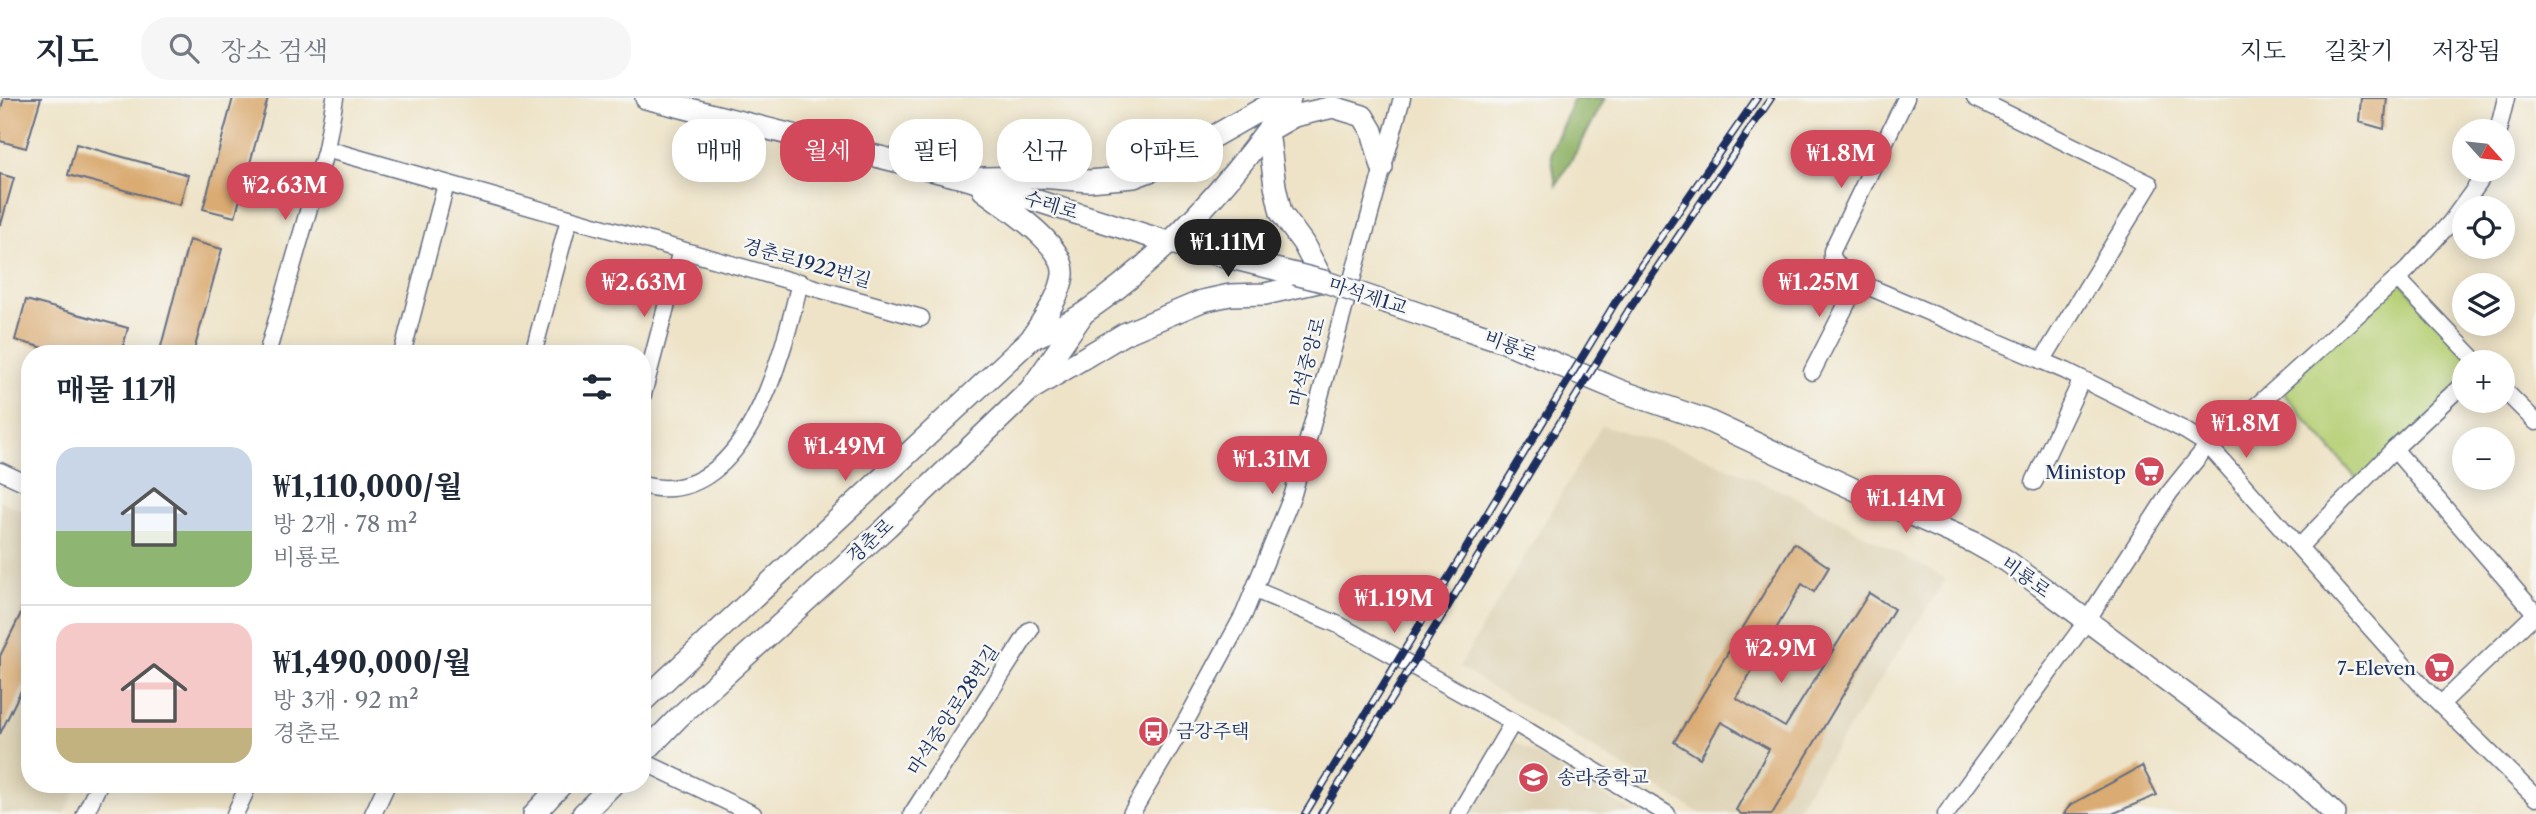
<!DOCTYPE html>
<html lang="ko">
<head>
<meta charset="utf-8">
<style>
	:root { --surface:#fff; --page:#f6f6f7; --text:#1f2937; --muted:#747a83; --line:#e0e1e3; --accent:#d1495b }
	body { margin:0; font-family:"Libre Caslon Text","Noto Serif KR",serif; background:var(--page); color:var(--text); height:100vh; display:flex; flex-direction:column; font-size:26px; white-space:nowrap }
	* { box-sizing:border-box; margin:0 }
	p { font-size:23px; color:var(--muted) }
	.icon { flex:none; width:38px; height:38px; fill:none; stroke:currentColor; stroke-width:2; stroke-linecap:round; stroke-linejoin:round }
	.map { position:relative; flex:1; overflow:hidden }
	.side { position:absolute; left:21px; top:247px; width:630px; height:448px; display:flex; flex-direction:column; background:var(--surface); border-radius:28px; box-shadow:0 4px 18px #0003 }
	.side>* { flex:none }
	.top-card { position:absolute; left:672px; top:21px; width:665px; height:63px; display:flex; gap:14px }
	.needle { width:46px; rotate:117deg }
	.buttons { position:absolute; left:2452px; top:21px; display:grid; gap:14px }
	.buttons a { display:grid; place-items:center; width:63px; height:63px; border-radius:50%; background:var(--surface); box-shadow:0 4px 18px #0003; font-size:35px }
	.price { position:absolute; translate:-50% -60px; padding:0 16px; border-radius:24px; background:var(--accent); color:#fff; font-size:23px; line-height:46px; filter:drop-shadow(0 2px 4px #0008) }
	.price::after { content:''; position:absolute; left:50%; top:42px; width:21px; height:16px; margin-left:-10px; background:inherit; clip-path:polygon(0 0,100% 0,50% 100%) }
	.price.active { background:#222; color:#fff }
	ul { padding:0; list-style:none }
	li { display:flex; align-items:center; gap:21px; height:175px; padding:0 35px }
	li+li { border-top:2px solid var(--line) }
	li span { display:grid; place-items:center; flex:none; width:196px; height:140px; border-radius:21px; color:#555 }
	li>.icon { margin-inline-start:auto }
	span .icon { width:84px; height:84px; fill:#fffc; stroke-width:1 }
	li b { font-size:30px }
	h2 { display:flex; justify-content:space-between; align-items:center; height:84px; padding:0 35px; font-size:30px }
	.tag { padding:0 24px; border-radius:28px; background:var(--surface); box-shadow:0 4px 18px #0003; font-size:24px; line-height:63px }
	.tag.active { background:var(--accent); color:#fff }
	header { display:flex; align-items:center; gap:42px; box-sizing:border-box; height:98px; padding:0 35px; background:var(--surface); border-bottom:2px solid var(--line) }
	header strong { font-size:33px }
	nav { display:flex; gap:38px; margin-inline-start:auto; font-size:24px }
	.search { width:490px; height:63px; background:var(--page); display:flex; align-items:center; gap:18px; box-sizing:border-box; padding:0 24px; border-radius:28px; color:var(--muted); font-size:26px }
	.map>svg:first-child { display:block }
	.built { fill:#ded3b6 }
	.green { fill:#b6cf74; stroke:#687f69; stroke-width:2 }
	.forest { fill:#90b266; stroke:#567062; stroke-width:2 }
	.building { fill:#daab72 }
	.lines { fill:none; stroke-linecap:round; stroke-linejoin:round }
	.minor-casing { stroke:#656e83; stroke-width:19 }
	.tertiary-casing { stroke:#656e83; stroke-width:24 }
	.minor { stroke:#fff; stroke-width:16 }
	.tertiary { stroke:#fff; stroke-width:21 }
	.rail-casing { stroke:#1b2f5e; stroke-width:8 }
	.rail { stroke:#f6f6f2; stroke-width:5; stroke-dasharray:16; stroke-linecap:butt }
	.tertiary-bridge-casing { stroke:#656e83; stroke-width:24; stroke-linecap:butt }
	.tertiary-bridge { stroke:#fff; stroke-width:21 }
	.labels { text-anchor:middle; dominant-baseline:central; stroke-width:5; stroke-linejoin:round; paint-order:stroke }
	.street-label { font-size:19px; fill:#1b2f5e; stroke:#f6f6f2 }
	.poi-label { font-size:19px; fill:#1b2f5e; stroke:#f6f6f2; text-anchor:end }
</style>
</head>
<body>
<header>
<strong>지도</strong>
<div class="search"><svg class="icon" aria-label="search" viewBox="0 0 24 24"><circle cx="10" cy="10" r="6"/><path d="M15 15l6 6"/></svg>장소 검색</div>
<nav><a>지도</a><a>길찾기</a><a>저장됨</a></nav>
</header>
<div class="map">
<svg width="2536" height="716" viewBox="0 0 2536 716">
	<rect width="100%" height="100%" fill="#f6f6f2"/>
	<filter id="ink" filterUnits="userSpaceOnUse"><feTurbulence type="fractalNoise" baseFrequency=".0143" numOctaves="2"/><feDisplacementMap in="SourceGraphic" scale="14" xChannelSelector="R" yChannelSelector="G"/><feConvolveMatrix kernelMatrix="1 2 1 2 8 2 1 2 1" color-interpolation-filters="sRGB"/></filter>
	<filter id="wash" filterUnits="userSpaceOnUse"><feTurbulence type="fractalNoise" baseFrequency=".00686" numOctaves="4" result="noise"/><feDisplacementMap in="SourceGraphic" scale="28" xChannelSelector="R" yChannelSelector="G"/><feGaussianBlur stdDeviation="1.57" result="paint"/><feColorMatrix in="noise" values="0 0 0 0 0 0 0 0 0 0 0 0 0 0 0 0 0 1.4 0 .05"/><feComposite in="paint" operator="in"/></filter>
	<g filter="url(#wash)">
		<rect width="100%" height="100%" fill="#eee3c7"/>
		<!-- built -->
		<g class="built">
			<path d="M1602,327L1697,356L1789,396L1946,481L1793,716H1701L1459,569Z"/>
			<path d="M0,402L30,417V686H78L64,716H0Z"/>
			<path d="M1514,643L1636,716H1471Z"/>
		</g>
		<!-- green -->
		<path class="green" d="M2397,180L2477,264H2464V285L2361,386L2278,289Z"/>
		<!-- forest -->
		<path class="forest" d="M1574,0H1605L1583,42L1556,87L1551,54Z"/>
		<g id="blocks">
			<!-- building -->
			<g class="building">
				<path d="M4,0H41L26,50L0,43V14Z"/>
				<path d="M233,0H268L235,119L203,111Z"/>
				<path d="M2361,0H2387L2384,31L2359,24Z"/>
				<path d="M76,46L188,77L180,107L68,77Z"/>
				<path d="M0,76L14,80L1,126H0Z"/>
				<path d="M189,142L222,151L193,256H159Z"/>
				<path d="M26,202L128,230L121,256H66L15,242Z"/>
				<path d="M1794,445L1829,469L1814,494L1802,486L1736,600L1785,629L1869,495L1894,511L1772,716H1741L1736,712L1769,651L1721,624L1700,660L1674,644Z"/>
				<path d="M30,497V574L0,636V558Z"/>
				<path d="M2142,668L2157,697L2112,716H2064L2070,707Z"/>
			</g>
		</g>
	</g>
	<g filter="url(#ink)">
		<use href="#blocks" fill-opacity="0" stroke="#656e83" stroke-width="2"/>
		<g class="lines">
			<defs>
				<g id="minor">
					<path d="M1906,0L1832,153V159L1846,179L2066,273L2184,332L2208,347L2424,590L2536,700"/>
					<path d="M1975,0L2150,86L2042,263"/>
					<path d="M2498,33L2506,0"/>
					<path d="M326,51L921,220"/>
					<path d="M2397,180L2477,264"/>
					<path d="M267,256L326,51L335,0"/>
					<path d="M402,256L446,86"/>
					<path d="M533,256L569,121"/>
					<path d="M1812,274L1858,184"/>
					<path d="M2502,290L2536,324"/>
					<path d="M642,300L681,152"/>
					<path d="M2394,351L2536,516"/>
					<path d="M0,373L30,387"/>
					<path d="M2034,384L2082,281"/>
					<path d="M642,387C745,415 783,255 800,184"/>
					<path d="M2299,449L2394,351L2464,285"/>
					<path d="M1255,492L1339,527L1513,624"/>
					<path d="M2441,606L2536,515"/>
					<path d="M642,663L753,716"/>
					<path d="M85,716L99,686"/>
					<path d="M235,716L249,686"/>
					<path d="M373,716L387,686"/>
					<path d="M912,716L1030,532"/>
					<path d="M1131,716L1187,621L1244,516L1293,396L1402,0"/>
					<path d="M1459,716L1513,624L1667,716"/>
					<path d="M1946,716L2086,524L2170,394L2208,347L2262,303L2407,172L2450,125L2479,85L2484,72"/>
				</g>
				<g id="tertiary">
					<path d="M646,0L967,81L1171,145L1295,176"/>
					<path d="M983,80L1041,79L1089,83L1134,79L1158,70L1281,0"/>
					<path d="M983,92C1005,109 1066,146 1063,177C1060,200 1042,222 1031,241"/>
					<path d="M1441,223L1502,243L1621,293L1706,322L1873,400L1975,445L2007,463L2294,677L2335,716"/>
					<path d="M1030,292L1124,236L1202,203L1230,197L1265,196L1323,183L1303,145L1281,115L1275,88L1268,33L1294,18L1333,9L1363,18L1372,33L1382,69"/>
					<path d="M642,604L1031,241C1048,233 1069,226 1084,215C1166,158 1234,82 1290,0"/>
					<path d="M642,657L679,619L887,429L1030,292L1081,219"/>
					<path d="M534,716L562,686"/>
					<path d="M583,716L613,686"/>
				</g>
			</defs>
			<!-- minor casing -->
			<use href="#minor" class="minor-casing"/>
			<!-- tertiary casing -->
			<use href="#tertiary" class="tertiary-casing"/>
			<!-- minor -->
			<use href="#minor" class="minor"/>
			<!-- tertiary -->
			<use href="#tertiary" class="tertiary"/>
			<defs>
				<g id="rail">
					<path d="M1305,716L1615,205L1757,0"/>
					<path d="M1321,716L1628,213L1771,0"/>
				</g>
			</defs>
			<!-- rail casing -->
			<use href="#rail" class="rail-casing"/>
			<!-- rail -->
			<use href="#rail" class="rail"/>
			<defs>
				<path id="tertiary-bridge" d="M1295,176L1323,183L1441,223"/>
			</defs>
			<!-- tertiary-bridge casing -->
			<use href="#tertiary-bridge" class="tertiary-bridge-casing"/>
			<!-- tertiary-bridge -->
			<use href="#tertiary-bridge" class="tertiary-bridge"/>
		</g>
	</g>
	<!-- icons -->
	<defs>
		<symbol id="supermarket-disc" viewBox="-11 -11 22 22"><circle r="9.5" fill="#d1495b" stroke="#f6f6f2"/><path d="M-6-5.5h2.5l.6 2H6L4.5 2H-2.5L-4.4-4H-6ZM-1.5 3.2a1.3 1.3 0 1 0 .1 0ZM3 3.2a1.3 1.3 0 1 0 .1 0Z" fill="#fff"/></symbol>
		<symbol id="bus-disc" viewBox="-11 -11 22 22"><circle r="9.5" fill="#d1495b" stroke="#f6f6f2"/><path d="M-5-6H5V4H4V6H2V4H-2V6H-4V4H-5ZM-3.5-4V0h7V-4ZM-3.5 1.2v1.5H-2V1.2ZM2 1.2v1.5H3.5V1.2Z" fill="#fff"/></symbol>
		<symbol id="school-disc" viewBox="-11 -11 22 22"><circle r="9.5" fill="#d1495b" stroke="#f6f6f2"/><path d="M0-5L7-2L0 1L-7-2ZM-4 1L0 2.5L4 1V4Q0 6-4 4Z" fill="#fff"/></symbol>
	</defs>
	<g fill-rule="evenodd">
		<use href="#supermarket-disc" x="2132" y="356" width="35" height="35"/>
		<use href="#supermarket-disc" x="2422" y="552" width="35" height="35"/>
		<use href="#bus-disc" x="1136" y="616" width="35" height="35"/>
		<use href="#school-disc" x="1516" y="662" width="35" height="35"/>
	</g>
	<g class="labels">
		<!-- street labels -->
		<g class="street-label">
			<text transform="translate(1051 107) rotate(17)">수레로</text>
			<text transform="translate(807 165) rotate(16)">경춘로1922번길</text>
			<text transform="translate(1368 198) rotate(18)">마석제1교</text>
			<text transform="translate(1511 248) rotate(21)">비룡로</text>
			<text transform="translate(1307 264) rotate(-75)">마석중앙로</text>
			<text transform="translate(870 443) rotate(-43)">경춘로</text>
			<text transform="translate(2026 479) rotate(36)">비룡로</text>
			<text transform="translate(953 612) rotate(-57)">마석중앙로28번길</text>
		</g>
		<!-- poi labels -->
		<g class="poi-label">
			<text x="2126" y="374">Ministop</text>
			<text x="2416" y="570">7-Eleven</text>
			<text x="1176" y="633" text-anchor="start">금강주택</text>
			<text x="1557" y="679" text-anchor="start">송라중학교</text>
		</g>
	</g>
</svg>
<div class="buttons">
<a><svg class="needle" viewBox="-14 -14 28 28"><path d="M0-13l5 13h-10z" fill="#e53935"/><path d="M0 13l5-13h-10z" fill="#747a83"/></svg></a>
<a><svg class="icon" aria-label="locate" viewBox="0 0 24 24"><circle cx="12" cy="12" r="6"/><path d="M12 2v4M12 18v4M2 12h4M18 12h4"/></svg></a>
<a><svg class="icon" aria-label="layers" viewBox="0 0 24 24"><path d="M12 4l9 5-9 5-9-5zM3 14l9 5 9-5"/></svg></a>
<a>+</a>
<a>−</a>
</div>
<b class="price" style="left:1841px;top:92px">₩1.8M</b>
<b class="price" style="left:285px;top:124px">₩2.63M</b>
<b class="price active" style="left:1228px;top:181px">₩1.11M</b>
<b class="price" style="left:644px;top:221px">₩2.63M</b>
<b class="price" style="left:1819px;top:221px">₩1.25M</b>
<b class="price" style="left:2246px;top:362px">₩1.8M</b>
<b class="price" style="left:845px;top:385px">₩1.49M</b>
<b class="price" style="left:1272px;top:398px">₩1.31M</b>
<b class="price" style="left:1906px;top:437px">₩1.14M</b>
<b class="price" style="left:1394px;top:537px">₩1.19M</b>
<b class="price" style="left:1781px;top:587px">₩2.9M</b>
<div class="top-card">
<a class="tag">매매</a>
<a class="tag active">월세</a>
<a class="tag">필터</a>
<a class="tag">신규</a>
<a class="tag">아파트</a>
</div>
<section class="side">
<h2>매물 11개<svg class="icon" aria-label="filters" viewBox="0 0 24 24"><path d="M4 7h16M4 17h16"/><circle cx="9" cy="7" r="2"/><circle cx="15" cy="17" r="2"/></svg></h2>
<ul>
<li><span style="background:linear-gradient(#c9d6e8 60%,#8fb573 0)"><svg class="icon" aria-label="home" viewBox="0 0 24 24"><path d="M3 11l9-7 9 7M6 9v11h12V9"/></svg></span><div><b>₩1,110,000/월</b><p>방 2개 · 78 m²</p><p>비룡로</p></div></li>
<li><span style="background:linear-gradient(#f6c9c9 75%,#c2b280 0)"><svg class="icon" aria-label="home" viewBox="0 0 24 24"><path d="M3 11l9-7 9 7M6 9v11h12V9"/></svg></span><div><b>₩1,490,000/월</b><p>방 3개 · 92 m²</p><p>경춘로</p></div></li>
</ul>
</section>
</div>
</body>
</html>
